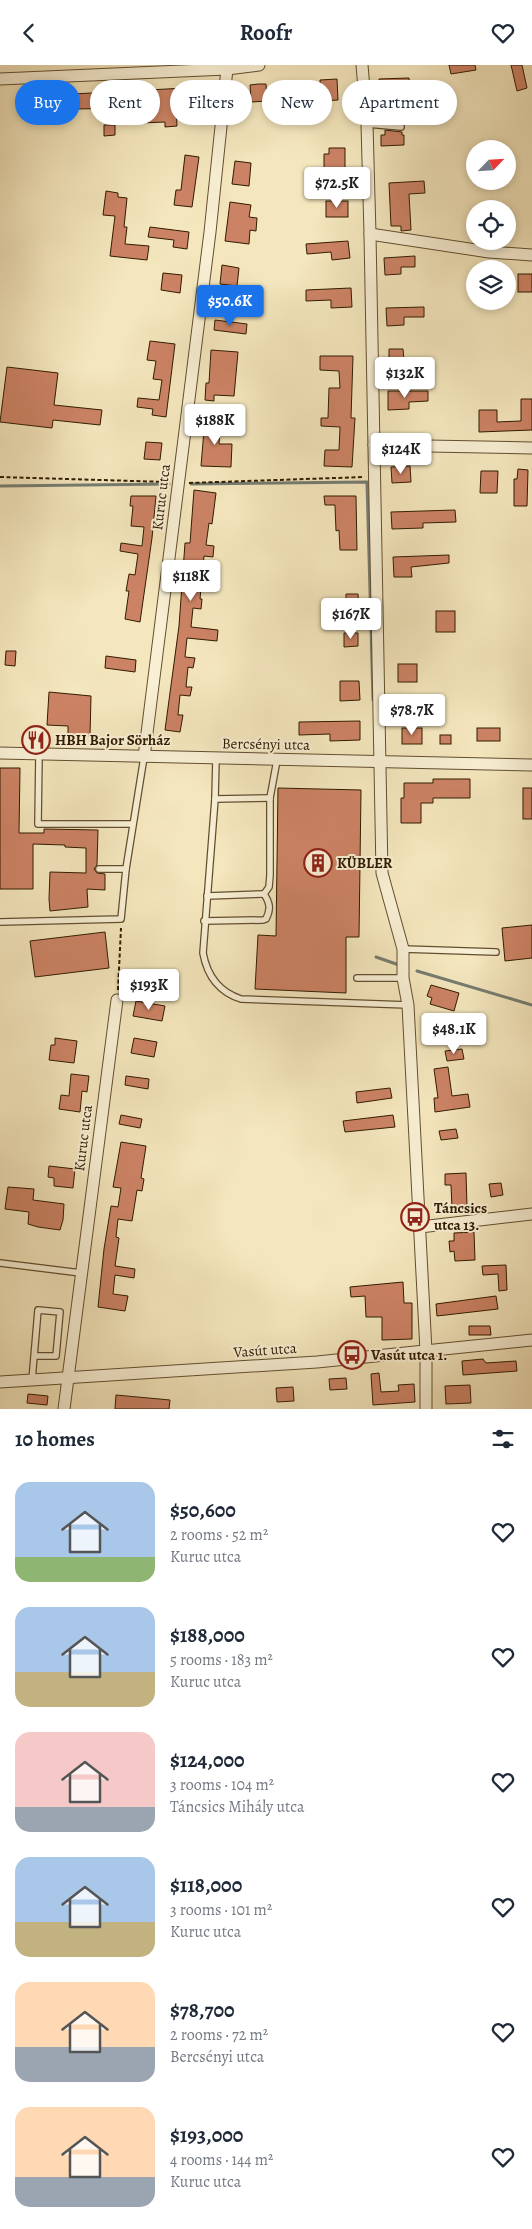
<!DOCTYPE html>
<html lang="en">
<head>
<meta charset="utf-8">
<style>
	:root { --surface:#fff; --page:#f2f2f3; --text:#1f2937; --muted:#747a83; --accent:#1a73e8 }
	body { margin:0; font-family:Alegreya,serif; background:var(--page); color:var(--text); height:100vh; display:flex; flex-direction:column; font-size:19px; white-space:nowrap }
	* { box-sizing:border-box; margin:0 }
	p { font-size:16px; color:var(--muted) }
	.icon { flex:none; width:28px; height:28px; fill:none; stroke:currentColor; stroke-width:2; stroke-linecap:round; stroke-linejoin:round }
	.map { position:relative; height:1344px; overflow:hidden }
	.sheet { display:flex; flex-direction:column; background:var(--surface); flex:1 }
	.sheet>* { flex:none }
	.hud { position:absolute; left:15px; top:15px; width:502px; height:45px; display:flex; gap:10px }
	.needle { width:32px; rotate:65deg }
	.buttons { position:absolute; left:466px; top:75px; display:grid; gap:10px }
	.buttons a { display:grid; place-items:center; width:50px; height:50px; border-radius:50%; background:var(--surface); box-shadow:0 2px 8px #0003; font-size:25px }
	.price { position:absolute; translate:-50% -42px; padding:0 11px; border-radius:5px; background:#fff; color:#222; font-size:16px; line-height:32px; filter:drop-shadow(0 1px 2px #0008) }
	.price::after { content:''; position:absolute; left:50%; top:30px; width:15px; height:11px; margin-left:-8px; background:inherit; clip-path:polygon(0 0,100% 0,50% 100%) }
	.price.active { background:var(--accent); color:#fff }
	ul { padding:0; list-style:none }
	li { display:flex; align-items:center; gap:15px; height:125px; padding:0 15px }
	li span { display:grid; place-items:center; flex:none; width:140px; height:100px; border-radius:15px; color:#555 }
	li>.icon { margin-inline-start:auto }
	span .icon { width:60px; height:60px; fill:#fffc; stroke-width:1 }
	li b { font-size:21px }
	h2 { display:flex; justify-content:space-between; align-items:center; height:60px; padding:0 15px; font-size:21px }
	.chip { padding:0 18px; border-radius:22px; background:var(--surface); box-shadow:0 2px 8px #0003; font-size:18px; line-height:45px }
	.chip.active { background:var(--accent); color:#fff }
	header { display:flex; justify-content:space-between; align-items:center; height:65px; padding:0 15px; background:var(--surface); font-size:22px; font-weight:600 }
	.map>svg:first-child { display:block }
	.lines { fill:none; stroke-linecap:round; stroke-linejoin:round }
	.stream { stroke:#757c71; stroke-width:3 }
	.building { fill:#cc8365; stroke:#311b00 }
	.service-casing { stroke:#624e2f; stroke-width:8 }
	.minor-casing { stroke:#624e2f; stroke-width:13 }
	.path { stroke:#311b00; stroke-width:2; stroke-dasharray:4 2.5; stroke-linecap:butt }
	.service { stroke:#f8efd4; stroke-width:5.5 }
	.minor { stroke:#f8efd4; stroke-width:11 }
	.labels { text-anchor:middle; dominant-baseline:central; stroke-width:4; stroke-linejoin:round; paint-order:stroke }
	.street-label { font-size:15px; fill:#311b00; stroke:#f8efd4 }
	.poi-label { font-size:15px; font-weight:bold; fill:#311b00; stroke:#f8efd4; text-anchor:start }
</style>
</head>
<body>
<header><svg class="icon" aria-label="back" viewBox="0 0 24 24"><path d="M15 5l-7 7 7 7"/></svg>Roofr<svg class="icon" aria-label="heart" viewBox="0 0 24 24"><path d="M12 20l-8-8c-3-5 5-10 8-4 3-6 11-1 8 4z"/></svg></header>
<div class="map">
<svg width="532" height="1344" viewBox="0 0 532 1344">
	<rect width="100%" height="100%" fill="#f4e6bd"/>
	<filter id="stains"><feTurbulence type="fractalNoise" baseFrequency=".004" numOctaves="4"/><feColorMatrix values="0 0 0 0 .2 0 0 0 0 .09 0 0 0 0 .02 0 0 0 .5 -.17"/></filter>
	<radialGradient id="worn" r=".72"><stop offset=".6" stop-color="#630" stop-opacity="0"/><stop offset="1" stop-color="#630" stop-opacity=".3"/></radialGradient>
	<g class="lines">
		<!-- stream -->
		<g class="stream">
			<path d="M191,419L367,417L373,635"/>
			<path d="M0,421L169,419"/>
			<path d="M376,892L399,900"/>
			<path d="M417,906L532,940"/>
		</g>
	</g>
	<!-- building -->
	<g class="building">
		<path d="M449,0H475L476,5L451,9Z"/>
		<path d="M511,0H522L527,23L517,26Z"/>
		<path d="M409,13L412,42H401L402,57L385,56L384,24H380L379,14Z"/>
		<path d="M337,14L338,35L321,36L320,15Z"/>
		<path d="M258,19H266L267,36L251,37L250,20Z"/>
		<path d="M204,22V40L176,41L177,61L165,62V57L140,58V43L74,44L73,29Z"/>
		<path d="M104,60H115V70L104,71Z"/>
		<path d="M385,65L402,67V70H404V80L381,81V70H385Z"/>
		<path d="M329,83H345V103H324V89H329Z"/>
		<path d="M185,90L199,92L192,142L174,140L176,125H181Z"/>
		<path d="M235,96L251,98L249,121L232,119Z"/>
		<path d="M424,116L425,128L409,129L411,165L401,166V161H391L389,118Z"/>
		<path d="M106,126L118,128V132L127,133L124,162H127L125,179L149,181L147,195L110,191L115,151L103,150Z"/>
		<rect x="326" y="136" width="22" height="16"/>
		<path d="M230,137L251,140L249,152L257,153L256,166L250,165L249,179L225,176Z"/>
		<path d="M150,162L189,167L187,184L173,182L174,175L148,172Z"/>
		<path d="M348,176L350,193L332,195L331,187L307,189L306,179Z"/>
		<path d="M415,191V202H401V209L385,210L384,193Z"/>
		<path d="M222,200L239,203L237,221L220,219Z"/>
		<path d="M163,208L182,210L180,228L161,225Z"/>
		<rect x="518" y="209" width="14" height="18"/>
		<path d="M351,223L352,242L331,243V235L306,236V225Z"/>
		<path d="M424,242V252H404V260L387,261L386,243Z"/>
		<path d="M215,255L247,259L246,269L214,265Z"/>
		<path d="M150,276L175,279L166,352L152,350L153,344L137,342L138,333L159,335L162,315L153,314L156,296L147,295Z"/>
		<path d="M389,284H403L404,295H389Z"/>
		<path d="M211,285L238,287L234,331L214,330V336L205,335L206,318H209Z"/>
		<path d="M320,291H353L351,353H355L352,402L324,401L325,385H339L340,362L321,361V353H328L329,323H340L339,306L320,305Z"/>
		<path d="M7,302L58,308L54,340L102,345L100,360L53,355L52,363L0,357Z"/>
		<path d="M388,326H428V336L409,337V344L388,345Z"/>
		<path d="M521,334H532V365L479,367V345H497V357L521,356Z"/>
		<path d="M205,353L220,354L219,379H232L231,402L201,401Z"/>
		<path d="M146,377L162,378L160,395L144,394Z"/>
		<path d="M410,401L411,417L392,418L391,402Z"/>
		<path d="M518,404L528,405L527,441H514V414H517Z"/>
		<path d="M481,406H498L497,428H480Z"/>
		<path d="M194,425L216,428L212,459L209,458L206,480L214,481L213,492L204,491L200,534H202L201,544L193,543L191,562L218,565L217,576L187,573L185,592L195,593L193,603L188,602L186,622H192L190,631L180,630L178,650H183L180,667L165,665L179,561L185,478H190Z"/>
		<path d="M131,431H156L152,473L140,557L125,554L129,526H126L129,509L135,510L138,489L120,486L121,478L142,481L144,462L131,461L133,441H130Z"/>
		<path d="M324,431H356L357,485H340L339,465L336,466L335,440H325Z"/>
		<path d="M455,445L456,457L423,458V463L392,464L391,447Z"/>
		<path d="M449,490V498L411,502L412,512H394L393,492Z"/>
		<path d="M346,529H358L359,544H346Z"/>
		<rect x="436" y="546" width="19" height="21"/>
		<path d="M344,568H358V581L344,582Z"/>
		<path d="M6,586H16L15,601L5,600Z"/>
		<path d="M106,591L136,595L135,607L105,603Z"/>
		<rect x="398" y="599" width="19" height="18"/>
		<path d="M340,616H359L360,635L340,636Z"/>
		<path d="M49,627L91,631L90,671H68V661L47,660Z"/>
		<rect x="404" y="636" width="20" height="8"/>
		<path d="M360,656V675L330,676V669L299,670V657Z"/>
		<rect x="402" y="663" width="20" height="16"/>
		<rect x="477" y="663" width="23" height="13"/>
		<rect x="440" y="670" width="11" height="9"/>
		<path d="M0,703H20L19,768H44V764L98,765L97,800L94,804L97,808L105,809V825L87,824L88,842L50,846L49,834L50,807L86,808V783L65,782V780L33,779V824H0Z"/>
		<path d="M433,714H470V733H433V738H421V758H401V733H404V718H433Z"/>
		<path d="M278,723L361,725L359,872H346V928L255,924L258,870L276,871Z"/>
		<rect x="523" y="723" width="9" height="31"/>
		<path d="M532,860V893L505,896L502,863Z"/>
		<path d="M105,867L109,903L35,912L30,876Z"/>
		<path d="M431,920L459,928L454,946L430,939L432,933L427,931Z"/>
		<path d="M136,936L165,941L162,956L133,951Z"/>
		<path d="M466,953L467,964L430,966L429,955Z"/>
		<path d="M55,973L77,976L74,998L49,995L51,980H55Z"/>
		<path d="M134,973L157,977L154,992L131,988Z"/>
		<path d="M462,984L464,994L447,996L445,986Z"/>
		<path d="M448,1002L452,1031L468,1029L470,1042L435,1047L434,1033H438L434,1004Z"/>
		<path d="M71,1009L89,1011L87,1027L82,1026L80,1047L59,1044L61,1030L69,1031Z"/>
		<path d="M126,1011L149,1014L148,1024L125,1020Z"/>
		<path d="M390,1023L392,1033L357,1038L356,1027Z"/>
		<path d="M121,1050L142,1054L140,1063L119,1059Z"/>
		<path d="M393,1050L395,1062L345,1067L343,1056Z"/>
		<path d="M456,1064L458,1073L441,1075L439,1066Z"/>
		<path d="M121,1077L146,1081L141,1113L144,1114L142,1126L137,1125L132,1156L118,1154L116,1172L119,1173L115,1201L135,1204L134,1213L115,1210L113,1229L128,1231L125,1246L98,1242L104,1184L111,1141L118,1142L121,1123L113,1122Z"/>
		<path d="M49,1101L75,1104L73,1123L54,1121V1113L48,1112Z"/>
		<path d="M466,1108L467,1142L452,1143L451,1120H445V1109Z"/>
		<path d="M501,1118L503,1130L491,1132L489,1119Z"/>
		<path d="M8,1122L34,1124L33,1135L64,1139L63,1155L60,1165L38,1162L28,1159L29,1147L5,1144Z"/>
		<path d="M474,1167L475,1195L455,1196L454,1186L450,1187L449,1176H454V1168Z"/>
		<path d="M506,1200L507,1225L499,1226L498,1209L483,1210L482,1201Z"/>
		<path d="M403,1217L404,1238H412V1274L382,1275V1252H366L365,1231L351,1232L350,1222Z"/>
		<path d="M496,1231L498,1244L437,1251L436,1239Z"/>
		<path d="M469,1261H490L491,1270H469Z"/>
		<path d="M483,1294L486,1298L516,1296L517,1306L463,1310L462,1296Z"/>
		<path d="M379,1308L381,1327L399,1326L398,1320L414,1319L415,1337L373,1340L371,1309Z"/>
		<path d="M346,1313L347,1324L330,1325L329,1314Z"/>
		<path d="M470,1320L471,1338L446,1339L445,1321Z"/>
		<path d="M293,1322L294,1336L277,1337L276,1323Z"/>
		<path d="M28,1329L48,1331L47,1340L27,1338Z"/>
		<path d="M116,1330L170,1335L169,1344H115Z"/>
	</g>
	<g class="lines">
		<defs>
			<g id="service">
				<path d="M367,59L401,62"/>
				<path d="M39,690L38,759H132"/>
				<path d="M216,694L215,734L203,888C207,910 219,927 241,934L408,940"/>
				<path d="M215,734L270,733"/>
				<path d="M99,804H126L144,692"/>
				<path d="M207,831L264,829"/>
				<path d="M204,856L263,855L266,854C271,844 270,838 264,829L269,822L270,810V733L277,695"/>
				<path d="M0,857L121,854L126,804"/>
				<path d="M403,884L496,887"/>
				<path d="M357,913H403"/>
				<path d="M0,1198L81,1208"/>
				<path d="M32,1315L38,1245L60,1247L56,1291H34"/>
			</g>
			<g id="minor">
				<path d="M362,0L367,59L370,169L382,808L403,884V913L408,940L426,1286V1344"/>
				<path d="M0,14L227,4L259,0"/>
				<path d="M370,169L489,187L532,190"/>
				<path d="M374,380L532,383"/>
				<path d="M0,688L532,700"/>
				<path d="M144,692L210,167L227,4"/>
				<path d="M420,1162L532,1149"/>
				<path d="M0,1317L317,1297L532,1275"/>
				<path d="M64,1344L117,935"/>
			</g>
		</defs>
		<!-- service casing -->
		<use href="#service" class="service-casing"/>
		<!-- minor casing -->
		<use href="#minor" class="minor-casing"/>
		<!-- path -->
		<g class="path">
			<path d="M0,412L167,417"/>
			<path d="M189,418L364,412"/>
			<path d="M118,925L121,863"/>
		</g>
		<!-- service -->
		<use href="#service" class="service"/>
		<!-- minor -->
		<use href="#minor" class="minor"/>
	</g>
	<!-- icons -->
	<defs>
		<symbol id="restaurant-ring" viewBox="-11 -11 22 22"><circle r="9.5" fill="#f8efd4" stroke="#8f2418" stroke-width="1.5"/><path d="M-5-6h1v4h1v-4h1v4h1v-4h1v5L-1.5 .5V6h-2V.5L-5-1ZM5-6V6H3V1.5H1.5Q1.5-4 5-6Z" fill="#8f2418"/></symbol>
		<symbol id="building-ring" viewBox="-11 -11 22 22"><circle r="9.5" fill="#f8efd4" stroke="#8f2418" stroke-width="1.5"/><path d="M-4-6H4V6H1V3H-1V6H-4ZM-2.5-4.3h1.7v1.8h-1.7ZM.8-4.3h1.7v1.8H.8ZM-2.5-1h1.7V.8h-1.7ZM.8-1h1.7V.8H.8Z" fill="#8f2418"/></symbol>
		<symbol id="bus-ring" viewBox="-11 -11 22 22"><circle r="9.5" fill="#f8efd4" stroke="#8f2418" stroke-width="1.5"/><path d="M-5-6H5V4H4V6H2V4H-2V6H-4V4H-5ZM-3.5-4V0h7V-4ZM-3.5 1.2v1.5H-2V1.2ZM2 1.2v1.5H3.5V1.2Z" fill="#8f2418"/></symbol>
	</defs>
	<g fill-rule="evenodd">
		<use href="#restaurant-ring" x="20" y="659" width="32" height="32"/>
		<use href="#building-ring" x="302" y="782" width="32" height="32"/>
		<use href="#bus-ring" x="399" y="1136" width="32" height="32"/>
		<use href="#bus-ring" x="336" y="1274" width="32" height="32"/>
	</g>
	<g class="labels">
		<!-- street labels -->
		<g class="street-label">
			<text transform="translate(161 432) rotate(-83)">Kuruc utca</text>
			<text transform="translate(266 679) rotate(1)">Bercsényi utca</text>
			<text transform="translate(83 1073) rotate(-83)">Kuruc utca</text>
			<text transform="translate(265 1285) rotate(-4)">Vasút utca</text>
		</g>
		<!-- poi labels -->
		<g class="poi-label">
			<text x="55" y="675">HBH Bajor Sörház</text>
			<text x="337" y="798">KÜBLER</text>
			<text x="434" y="1143">Táncsics<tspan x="434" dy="17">utca 13.</tspan></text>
			<text x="371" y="1290">Vasút utca 1.</text>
		</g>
	</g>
	<rect width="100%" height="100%" filter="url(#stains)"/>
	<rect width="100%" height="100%" fill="url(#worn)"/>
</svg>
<div class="buttons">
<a><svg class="needle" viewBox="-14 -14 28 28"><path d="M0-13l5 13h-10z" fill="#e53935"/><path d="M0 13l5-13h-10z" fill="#747a83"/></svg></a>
<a><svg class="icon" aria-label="locate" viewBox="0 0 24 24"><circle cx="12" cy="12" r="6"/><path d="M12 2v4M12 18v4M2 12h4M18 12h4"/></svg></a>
<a><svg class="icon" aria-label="layers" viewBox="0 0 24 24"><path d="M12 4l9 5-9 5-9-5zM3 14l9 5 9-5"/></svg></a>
</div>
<b class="price" style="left:337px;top:144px">$72.5K</b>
<b class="price active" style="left:230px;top:262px">$50.6K</b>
<b class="price" style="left:405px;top:334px">$132K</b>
<b class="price" style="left:215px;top:381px">$188K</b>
<b class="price" style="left:401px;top:410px">$124K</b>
<b class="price" style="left:191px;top:537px">$118K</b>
<b class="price" style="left:351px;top:575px">$167K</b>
<b class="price" style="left:412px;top:671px">$78.7K</b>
<b class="price" style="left:149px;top:946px">$193K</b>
<b class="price" style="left:454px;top:990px">$48.1K</b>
<div class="hud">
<a class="chip active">Buy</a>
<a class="chip">Rent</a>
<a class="chip">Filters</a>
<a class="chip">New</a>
<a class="chip">Apartment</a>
</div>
</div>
<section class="sheet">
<h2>10 homes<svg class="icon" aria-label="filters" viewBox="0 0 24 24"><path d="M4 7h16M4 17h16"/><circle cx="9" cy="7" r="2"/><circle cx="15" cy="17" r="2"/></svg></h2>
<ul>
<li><span style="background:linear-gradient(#a9c7e8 75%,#8fb573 0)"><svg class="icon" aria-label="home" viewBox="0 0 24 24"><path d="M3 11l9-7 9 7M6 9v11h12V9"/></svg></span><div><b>$50,600</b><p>2 rooms · 52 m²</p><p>Kuruc utca</p></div><svg class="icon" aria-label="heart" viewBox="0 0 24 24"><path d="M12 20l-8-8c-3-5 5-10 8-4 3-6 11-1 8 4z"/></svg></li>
<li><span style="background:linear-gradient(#a9c7e8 65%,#c2b280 0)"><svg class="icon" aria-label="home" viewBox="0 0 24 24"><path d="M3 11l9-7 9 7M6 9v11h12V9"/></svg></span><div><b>$188,000</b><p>5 rooms · 183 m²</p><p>Kuruc utca</p></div><svg class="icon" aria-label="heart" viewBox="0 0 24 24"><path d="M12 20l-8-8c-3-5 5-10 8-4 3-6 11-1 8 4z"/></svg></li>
<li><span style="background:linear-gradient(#f6c9c9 75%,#9aa5b1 0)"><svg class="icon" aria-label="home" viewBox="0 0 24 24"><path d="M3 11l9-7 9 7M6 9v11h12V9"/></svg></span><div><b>$124,000</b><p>3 rooms · 104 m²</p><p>Táncsics Mihály utca</p></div><svg class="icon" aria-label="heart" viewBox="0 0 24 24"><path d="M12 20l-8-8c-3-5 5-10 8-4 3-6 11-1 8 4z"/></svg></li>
<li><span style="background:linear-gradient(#a9c7e8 65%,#c2b280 0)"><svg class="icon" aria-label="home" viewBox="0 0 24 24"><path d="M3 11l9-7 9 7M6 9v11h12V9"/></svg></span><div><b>$118,000</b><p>3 rooms · 101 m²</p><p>Kuruc utca</p></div><svg class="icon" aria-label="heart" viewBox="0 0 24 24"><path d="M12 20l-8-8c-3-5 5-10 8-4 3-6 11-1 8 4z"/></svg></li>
<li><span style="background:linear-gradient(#ffd9b3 65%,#9aa5b1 0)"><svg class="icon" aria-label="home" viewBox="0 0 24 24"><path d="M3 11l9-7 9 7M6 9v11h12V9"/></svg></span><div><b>$78,700</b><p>2 rooms · 72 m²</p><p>Bercsényi utca</p></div><svg class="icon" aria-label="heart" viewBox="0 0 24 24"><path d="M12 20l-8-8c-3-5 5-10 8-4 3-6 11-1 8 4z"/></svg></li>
<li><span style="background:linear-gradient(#ffd9b3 70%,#9aa5b1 0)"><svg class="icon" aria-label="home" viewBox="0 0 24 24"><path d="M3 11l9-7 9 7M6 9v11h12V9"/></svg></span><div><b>$193,000</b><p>4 rooms · 144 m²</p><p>Kuruc utca</p></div><svg class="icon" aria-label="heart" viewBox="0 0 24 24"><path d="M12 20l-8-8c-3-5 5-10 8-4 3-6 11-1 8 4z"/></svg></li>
</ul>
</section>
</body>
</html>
